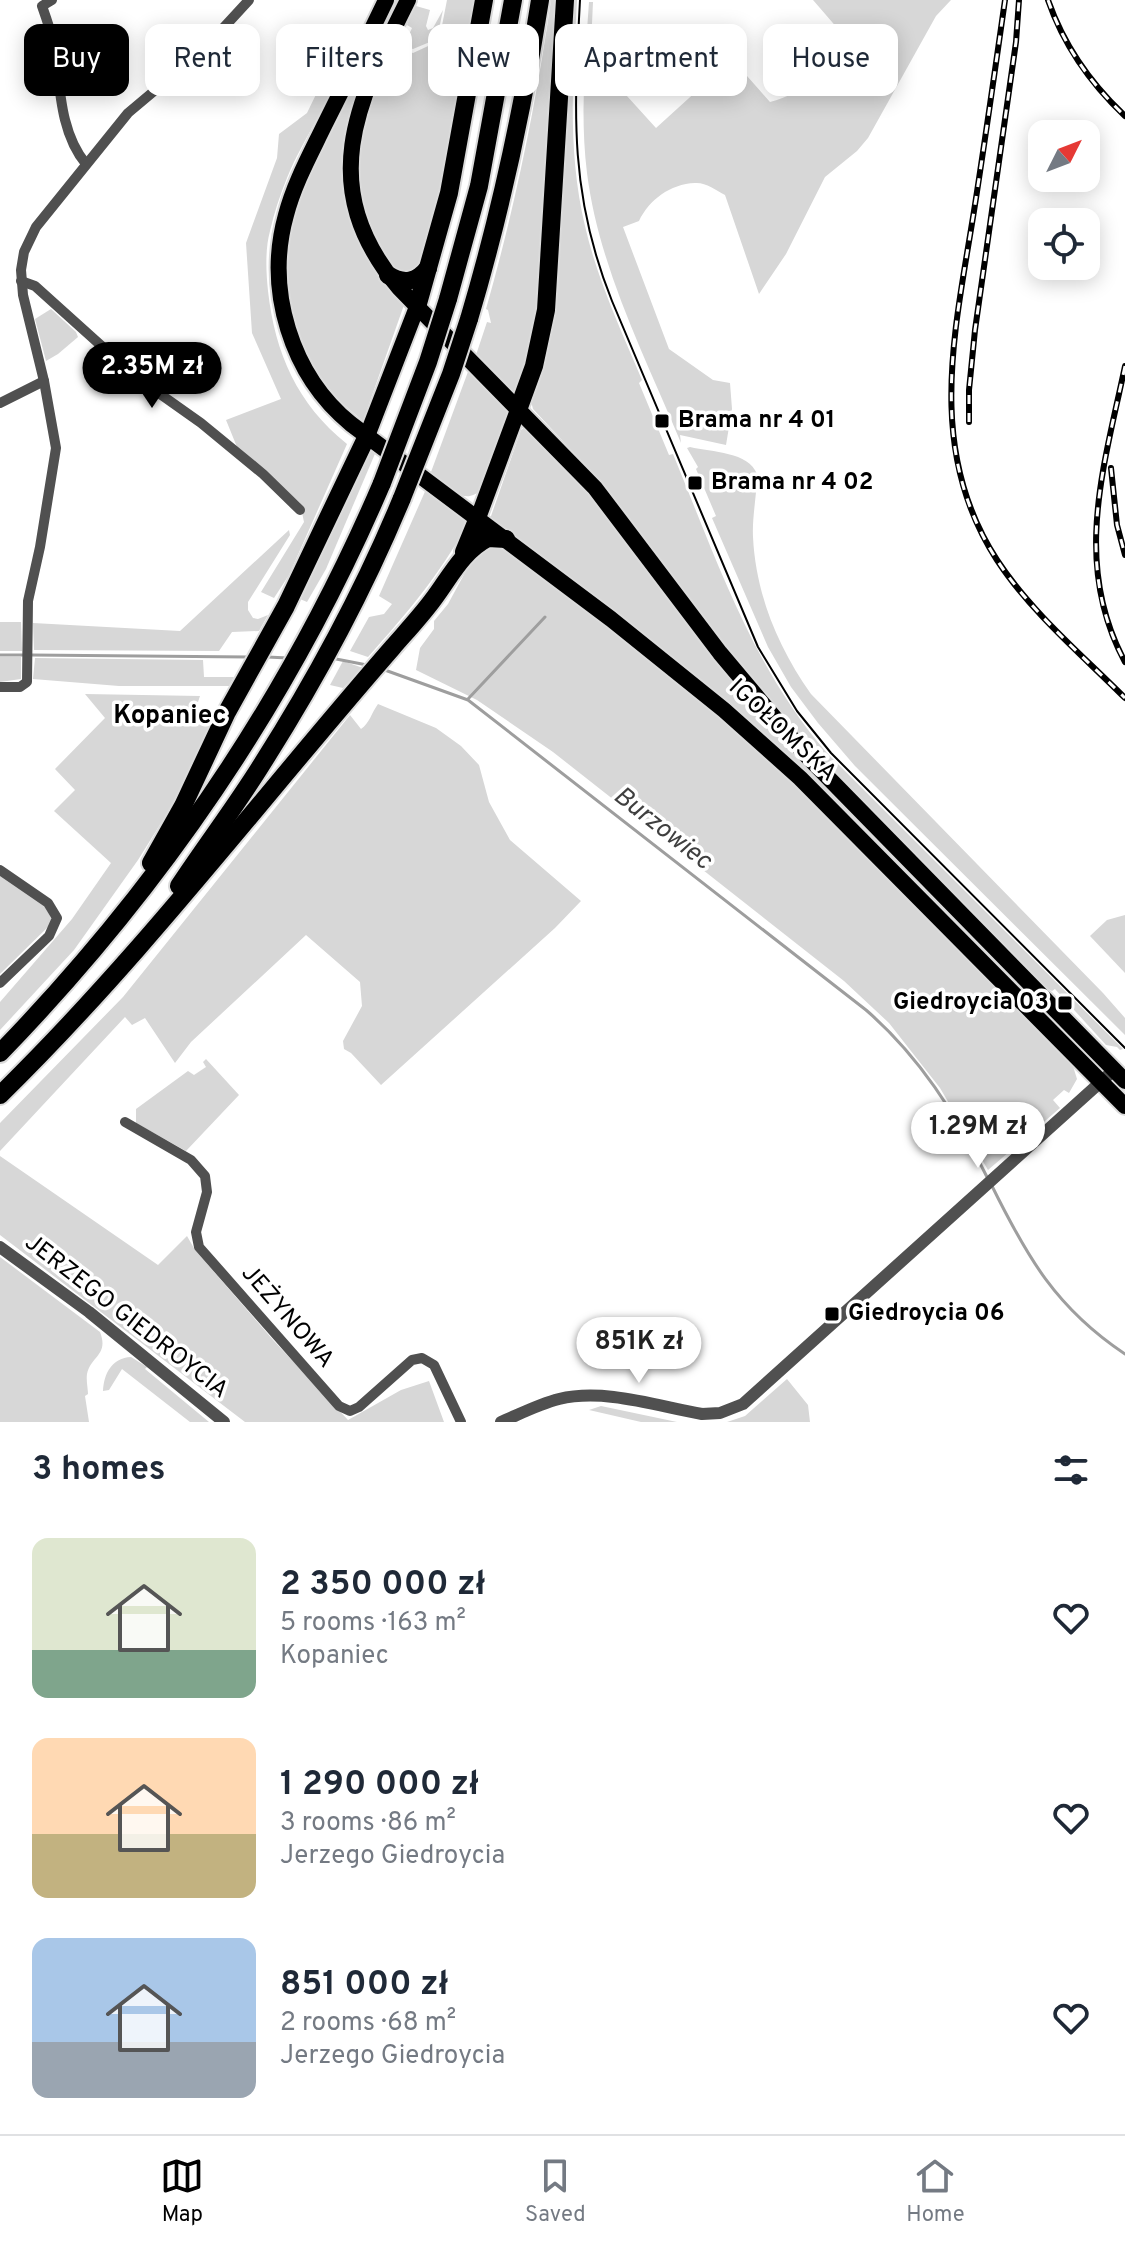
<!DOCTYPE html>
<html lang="en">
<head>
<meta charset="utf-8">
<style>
	:root { --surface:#fff; --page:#f2f2f3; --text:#1f2937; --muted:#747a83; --line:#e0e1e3; --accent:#000 }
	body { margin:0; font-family:Overpass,sans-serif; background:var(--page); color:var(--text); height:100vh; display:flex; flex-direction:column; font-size:30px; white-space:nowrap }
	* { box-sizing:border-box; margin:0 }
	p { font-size:26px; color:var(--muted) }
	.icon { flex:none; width:44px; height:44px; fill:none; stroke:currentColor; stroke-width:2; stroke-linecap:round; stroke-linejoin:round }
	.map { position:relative; height:1422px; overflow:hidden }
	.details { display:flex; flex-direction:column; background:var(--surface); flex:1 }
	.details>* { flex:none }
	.hud { position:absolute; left:24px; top:24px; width:1078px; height:72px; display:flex; gap:16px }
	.needle { width:52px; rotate:48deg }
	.buttons { position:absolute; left:1028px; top:120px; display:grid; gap:16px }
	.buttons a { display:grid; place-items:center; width:72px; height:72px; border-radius:16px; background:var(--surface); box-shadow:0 4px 20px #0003; font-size:40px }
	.price { position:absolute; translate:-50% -68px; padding:0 18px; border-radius:28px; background:#fff; color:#222; font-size:26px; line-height:52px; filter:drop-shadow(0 2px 4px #0008) }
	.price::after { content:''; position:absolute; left:50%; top:48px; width:24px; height:18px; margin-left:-12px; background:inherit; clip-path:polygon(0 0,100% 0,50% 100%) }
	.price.on { background:var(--accent); color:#fff }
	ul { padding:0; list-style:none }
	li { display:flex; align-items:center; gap:24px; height:200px; padding:0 32px }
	li span { display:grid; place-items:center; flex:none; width:224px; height:160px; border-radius:16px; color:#555 }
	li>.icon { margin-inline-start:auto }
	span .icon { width:96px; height:96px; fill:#fffc; stroke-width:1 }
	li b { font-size:34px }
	h2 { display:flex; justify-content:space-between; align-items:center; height:96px; padding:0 32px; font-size:34px }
	.pill { padding:0 28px; border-radius:16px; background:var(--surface); box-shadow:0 4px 20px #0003; font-size:28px; line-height:72px }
	.pill.on { background:var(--accent); color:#fff }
	.dock { display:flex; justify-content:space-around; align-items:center; height:112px; border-top:2px solid var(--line); background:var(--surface); font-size:22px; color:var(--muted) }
	.dock a { display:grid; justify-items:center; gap:4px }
	.dock .on { color:var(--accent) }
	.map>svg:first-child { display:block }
	.green { fill:#d7d7d7 }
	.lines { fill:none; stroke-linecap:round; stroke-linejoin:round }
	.stream { stroke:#9e9e9e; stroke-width:3 }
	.primary-casing { stroke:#dbdbdb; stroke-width:20 }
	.motorway-casing { stroke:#dbdbdb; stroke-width:22 }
	.minor { stroke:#505050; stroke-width:10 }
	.tertiary { stroke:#505050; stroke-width:12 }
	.primary { stroke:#000; stroke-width:16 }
	.motorway { stroke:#000; stroke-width:18 }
	.tram { stroke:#000; stroke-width:2 }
	.rail-casing { stroke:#000; stroke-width:6 }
	.rail { stroke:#fff; stroke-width:3; stroke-dasharray:9; stroke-linecap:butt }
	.motorway-bridge-casing { stroke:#dbdbdb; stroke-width:22; stroke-linecap:butt }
	.motorway-bridge { stroke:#000; stroke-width:18 }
	.poi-dot { fill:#000; stroke:#fff; stroke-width:3 }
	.labels { text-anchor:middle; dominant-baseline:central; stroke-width:7; stroke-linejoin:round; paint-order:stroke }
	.poi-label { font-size:24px; font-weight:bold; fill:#000; stroke:#fff; text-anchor:start }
	.street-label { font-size:24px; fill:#000; stroke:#fff }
	.neighbourhood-label { font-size:26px; font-weight:bold; fill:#000; stroke:#fff }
	.water-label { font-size:26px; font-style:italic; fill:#3f3f3f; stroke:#fff }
</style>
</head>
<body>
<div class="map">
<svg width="1125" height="1422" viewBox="0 0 1125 1422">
	<rect width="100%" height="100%" fill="#fff"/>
	<!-- green -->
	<g class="green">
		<path d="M393,0H401L354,101L345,146V180L404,305L363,421L328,391L305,353L294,328L285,284L287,240L298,197Z"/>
		<path d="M415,0H418L416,6L430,10L426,26L428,30L433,28L443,10L437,39L413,49L404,45L412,28L407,25Z"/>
		<path d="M447,0H477L440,195L421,268L401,275C364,242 353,182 359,135C362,112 380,74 393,55L398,57L402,49L413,53L439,41Z"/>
		<path d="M551,0H558L542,277L534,342L516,397L475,358L487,322L491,323L488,310L486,309C515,207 536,105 551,0Z"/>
		<path d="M571,0H577C573,76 567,151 585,226C597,279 621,330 642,380L639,383L669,455L673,454C716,558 752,667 827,753L1123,1049L1120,1050L1117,1047L1106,1045L1055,989L1052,991L1038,984L855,799L738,667L600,481L533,409L531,401Z"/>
		<path d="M813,0H951L936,16L868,138L857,151L825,177L786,254L759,294L725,195C716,190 705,182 695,183C670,184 649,200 639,221L623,227L669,349L713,380L730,383L732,409L726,445L680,435L681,443C645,356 599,268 587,173C580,116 585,59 589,2H593L590,67L597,63L656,128L732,59L770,102C804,93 832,70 845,37Z"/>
		<path d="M338,49L342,51C336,96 304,136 287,178C280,195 274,213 270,231C265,249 266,272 268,291C275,353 297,404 347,444L289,575L274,598L261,592L304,522L300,503L237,447L226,420L281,399L252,333L246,243L277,158L279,134L307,113Z"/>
		<path d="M51,309L76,332L78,337L58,354L46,361L35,319Z"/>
		<path d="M469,369L505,407L508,416L482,489C463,508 446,485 431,472Z"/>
		<path d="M524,428L575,479L625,538L713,652L1039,1002L998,971L779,750L490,519L521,430Z"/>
		<path d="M369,447L377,449L326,569L307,602L300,599Z"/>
		<path d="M690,447C712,452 749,452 757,474C757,495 752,516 753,537C756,595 778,647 811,694L1103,993L1125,1018V1035L855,766L818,723L791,687L768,647L712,518L716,516L696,469L698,467L687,448Z"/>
		<path d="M427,487L469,519L467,525C437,578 408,612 368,657L350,651L369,617L384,614L392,604L379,596Z"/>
		<path d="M289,530L290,535L248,602V610L253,618L258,619L268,615L259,631L232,632L219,651L34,650L33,623L180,631Z"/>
		<path d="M501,544C583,606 668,667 745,736C859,839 964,953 1072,1063L1077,1079L1069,1093L1064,1090L1053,1100L1060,1108L988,1170L940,1088L889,1023L844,981L553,752L477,700L416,670L420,648L434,629V621L448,604L480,545Z"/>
		<path d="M0,622H21L22,651H0Z"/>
		<path d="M0,657H21V679L0,682Z"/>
		<path d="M35,658L203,660L204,677H234L229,686H119L33,679Z"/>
		<path d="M343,661L363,668L343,688L330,685Z"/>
		<path d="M85,694L200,696L196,708L217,716L181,791L138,860L74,950L0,1030V1002L72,919L111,863L54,811L75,790L55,769L105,718Z"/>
		<path d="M378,704L436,728L461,746L479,765L489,802L510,840L581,901L555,928L381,1085L351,1053L344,1049L343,1041L362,1006L360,982L306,935L191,1042L175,1063L145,1018L132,1025L125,1017L0,1151V1123L123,997L350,715L361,729C369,724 372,712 378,704Z"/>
		<path d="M0,872L44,904L53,922L0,974Z"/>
		<path d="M1125,915V973L1090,936L1107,920Z"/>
		<path d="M206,1059L239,1095L186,1151L136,1123V1109L188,1071L194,1075L206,1067L203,1062Z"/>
		<path d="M0,1156L158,1265L187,1236L195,1250L274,1341L348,1420L401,1390L429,1381L444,1422H245L0,1235Z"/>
		<path d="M0,1257L100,1332C109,1355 91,1356 87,1374C86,1380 88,1389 88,1394L85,1396L89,1422H0Z"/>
		<path d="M131,1357L147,1367L145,1369L209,1422H190L122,1369L109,1390L103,1391C104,1373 112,1358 131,1357Z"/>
		<path d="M787,1379L808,1405L810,1422H727L745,1416Z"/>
		<path d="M601,1406L677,1422H641L589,1410Z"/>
	</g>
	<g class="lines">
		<!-- stream -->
		<g class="stream">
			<path d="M0,655H24"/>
			<path d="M31,655L248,657"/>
			<path d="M267,657L288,658"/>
			<path d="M331,658L367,665"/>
			<path d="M382,669L468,700L866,1010C919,1056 956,1114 987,1177"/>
			<path d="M468,699L545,617"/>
			<path d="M991,1184C1027,1257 1056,1308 1125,1354"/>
		</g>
		<defs>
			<g id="primary">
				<path d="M386,0C366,42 345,84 324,126C310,155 294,184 286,215C265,290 291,375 351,424L611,619L724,710L800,778L1125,1106"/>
				<path d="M408,0C357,102 314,186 399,288L595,488L720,653L805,754L1125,1081"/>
				<path d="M367,436L417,307"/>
				<path d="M478,518L518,410"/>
			</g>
			<g id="motorway">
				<path d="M388,275C404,285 417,282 428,268"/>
				<path d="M448,299L479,186L513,0"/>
				<path d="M417,307L449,193L484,0"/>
				<path d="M469,319C500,215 523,108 540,0"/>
				<path d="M518,410L534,366L546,310L565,0"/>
				<path d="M464,552L478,518"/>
				<path d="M151,863L183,806L227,712L286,606L367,436"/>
				<path d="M179,886C206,845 236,806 262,764C316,679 364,590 402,498"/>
				<path d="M0,1053C161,887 291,696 382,483"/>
				<path d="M0,1095C142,956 262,797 393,647C406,632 420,617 432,601C449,579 462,551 488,538L506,539"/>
			</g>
		</defs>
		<!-- primary casing -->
		<use href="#primary" class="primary-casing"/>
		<!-- motorway casing -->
		<use href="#motorway" class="motorway-casing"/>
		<!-- minor -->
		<g class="minor">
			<path d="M52,0L42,6C47,20 52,35 55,49C60,87 60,133 86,164"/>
			<path d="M21,281L35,286L136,377L201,423L263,474L300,510"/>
			<path d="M0,403L44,381"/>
			<path d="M0,687H20L27,682L28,601L40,547L56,448L44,381L23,295L21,270L24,252L36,227L128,113L203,50L249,0"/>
			<path d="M0,870L48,903L57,918L49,936L0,983"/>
			<path d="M125,1122L191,1160L205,1176L207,1192L196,1232L199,1247L339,1406L350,1411L359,1407L412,1360L422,1358L434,1365L461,1422"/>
		</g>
		<!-- tertiary -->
		<g class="tertiary">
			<path d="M0,1247L89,1312L224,1422"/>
			<path d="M501,1422C520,1414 539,1404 559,1399C604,1388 657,1406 702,1414L720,1413L743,1404L1114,1070"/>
		</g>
		<!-- primary -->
		<use href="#primary" class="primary"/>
		<!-- motorway -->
		<use href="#motorway" class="motorway"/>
		<!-- tram -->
		<path class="tram" d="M580,0C574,113 569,194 612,301L758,647L797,711L831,753L1125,1048"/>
		<defs>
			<g id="rail">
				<path d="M1005,0C995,70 985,141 974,211C955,331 925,449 997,560C1031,612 1081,654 1125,698"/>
				<path d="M1048,0C1064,46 1090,83 1125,116"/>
				<path d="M1125,366C1104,467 1072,564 1125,662"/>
				<path d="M969,422V390L975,330L1016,42L1019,0"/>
				<path d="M1111,468L1117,525L1125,555"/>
			</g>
		</defs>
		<!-- rail casing -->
		<use href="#rail" class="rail-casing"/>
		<!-- rail -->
		<use href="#rail" class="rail"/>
		<defs>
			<g id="motorway-bridge">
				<path d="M382,483L428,362L448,299"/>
				<path d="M402,498L451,374L469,319"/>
			</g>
		</defs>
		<!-- motorway-bridge casing -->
		<use href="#motorway-bridge" class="motorway-bridge-casing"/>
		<!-- motorway-bridge -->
		<use href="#motorway-bridge" class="motorway-bridge"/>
	</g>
	<!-- markers -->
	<g class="poi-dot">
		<rect x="654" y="413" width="16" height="16" rx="4"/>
		<rect x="687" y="475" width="16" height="16" rx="4"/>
		<rect x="1057" y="995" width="16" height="16" rx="4"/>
		<rect x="824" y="1306" width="16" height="16" rx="4"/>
	</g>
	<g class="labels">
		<!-- poi labels -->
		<g class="poi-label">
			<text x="678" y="421">Brama nr 4 01</text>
			<text x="711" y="483">Brama nr 4 02</text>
			<text x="1049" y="1003" text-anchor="end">Giedroycia 03</text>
			<text x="848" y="1314">Giedroycia 06</text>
		</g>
		<!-- street labels -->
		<g class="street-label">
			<text transform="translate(782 731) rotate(43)">IGOŁOMSKA</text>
			<text transform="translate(126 1317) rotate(38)">JERZEGO GIEDROYCIA</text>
			<text transform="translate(287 1317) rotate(49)">JEŻYNOWA</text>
		</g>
		<!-- neighbourhood labels -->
		<g class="neighbourhood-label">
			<text x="170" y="716">Kopaniec</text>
		</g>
		<!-- water labels -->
		<g class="water-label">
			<text transform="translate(662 829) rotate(38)">Burzowiec</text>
		</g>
	</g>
</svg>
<div class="buttons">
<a><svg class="needle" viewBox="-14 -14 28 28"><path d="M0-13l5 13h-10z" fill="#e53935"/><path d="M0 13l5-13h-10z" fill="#747a83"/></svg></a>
<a><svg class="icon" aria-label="locate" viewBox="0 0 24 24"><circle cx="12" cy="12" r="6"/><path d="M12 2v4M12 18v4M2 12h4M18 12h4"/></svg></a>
</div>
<b class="price on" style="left:152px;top:410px">2.35M zł</b>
<b class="price" style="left:978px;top:1170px">1.29M zł</b>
<b class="price" style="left:639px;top:1385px">851K zł</b>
<div class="hud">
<a class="pill on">Buy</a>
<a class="pill">Rent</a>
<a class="pill">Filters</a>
<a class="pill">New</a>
<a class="pill">Apartment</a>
<a class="pill">House</a>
</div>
</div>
<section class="details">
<h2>3 homes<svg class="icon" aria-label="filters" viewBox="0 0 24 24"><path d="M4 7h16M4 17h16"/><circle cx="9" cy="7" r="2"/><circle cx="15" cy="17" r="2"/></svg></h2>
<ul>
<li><span style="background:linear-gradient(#dfe7d0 70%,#7fa58c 0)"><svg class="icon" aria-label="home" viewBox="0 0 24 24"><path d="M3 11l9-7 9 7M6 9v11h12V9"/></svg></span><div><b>2 350 000 zł</b><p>5 rooms · 163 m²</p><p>Kopaniec</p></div><svg class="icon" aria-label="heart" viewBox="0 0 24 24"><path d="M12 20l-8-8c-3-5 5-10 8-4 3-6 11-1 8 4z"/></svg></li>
<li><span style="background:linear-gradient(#ffd9b3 60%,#c2b280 0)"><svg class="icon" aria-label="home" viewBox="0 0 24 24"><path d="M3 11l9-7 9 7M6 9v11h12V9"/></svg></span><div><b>1 290 000 zł</b><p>3 rooms · 86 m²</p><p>Jerzego Giedroycia</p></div><svg class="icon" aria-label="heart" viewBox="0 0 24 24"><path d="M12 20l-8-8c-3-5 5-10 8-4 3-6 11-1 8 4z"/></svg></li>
<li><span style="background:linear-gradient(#a9c7e8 65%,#9aa5b1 0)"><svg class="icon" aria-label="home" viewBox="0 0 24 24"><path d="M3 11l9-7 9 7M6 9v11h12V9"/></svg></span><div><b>851 000 zł</b><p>2 rooms · 68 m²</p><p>Jerzego Giedroycia</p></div><svg class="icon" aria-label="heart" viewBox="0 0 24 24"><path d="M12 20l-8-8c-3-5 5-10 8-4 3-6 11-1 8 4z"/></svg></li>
</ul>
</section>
<nav class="dock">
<a class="on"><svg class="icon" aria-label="map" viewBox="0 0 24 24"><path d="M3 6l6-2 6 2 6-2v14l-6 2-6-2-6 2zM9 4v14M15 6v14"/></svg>Map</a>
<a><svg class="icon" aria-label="saved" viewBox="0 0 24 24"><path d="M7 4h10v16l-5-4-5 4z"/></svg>Saved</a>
<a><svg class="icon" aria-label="home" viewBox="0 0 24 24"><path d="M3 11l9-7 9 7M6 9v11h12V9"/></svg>Home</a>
</nav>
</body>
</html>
